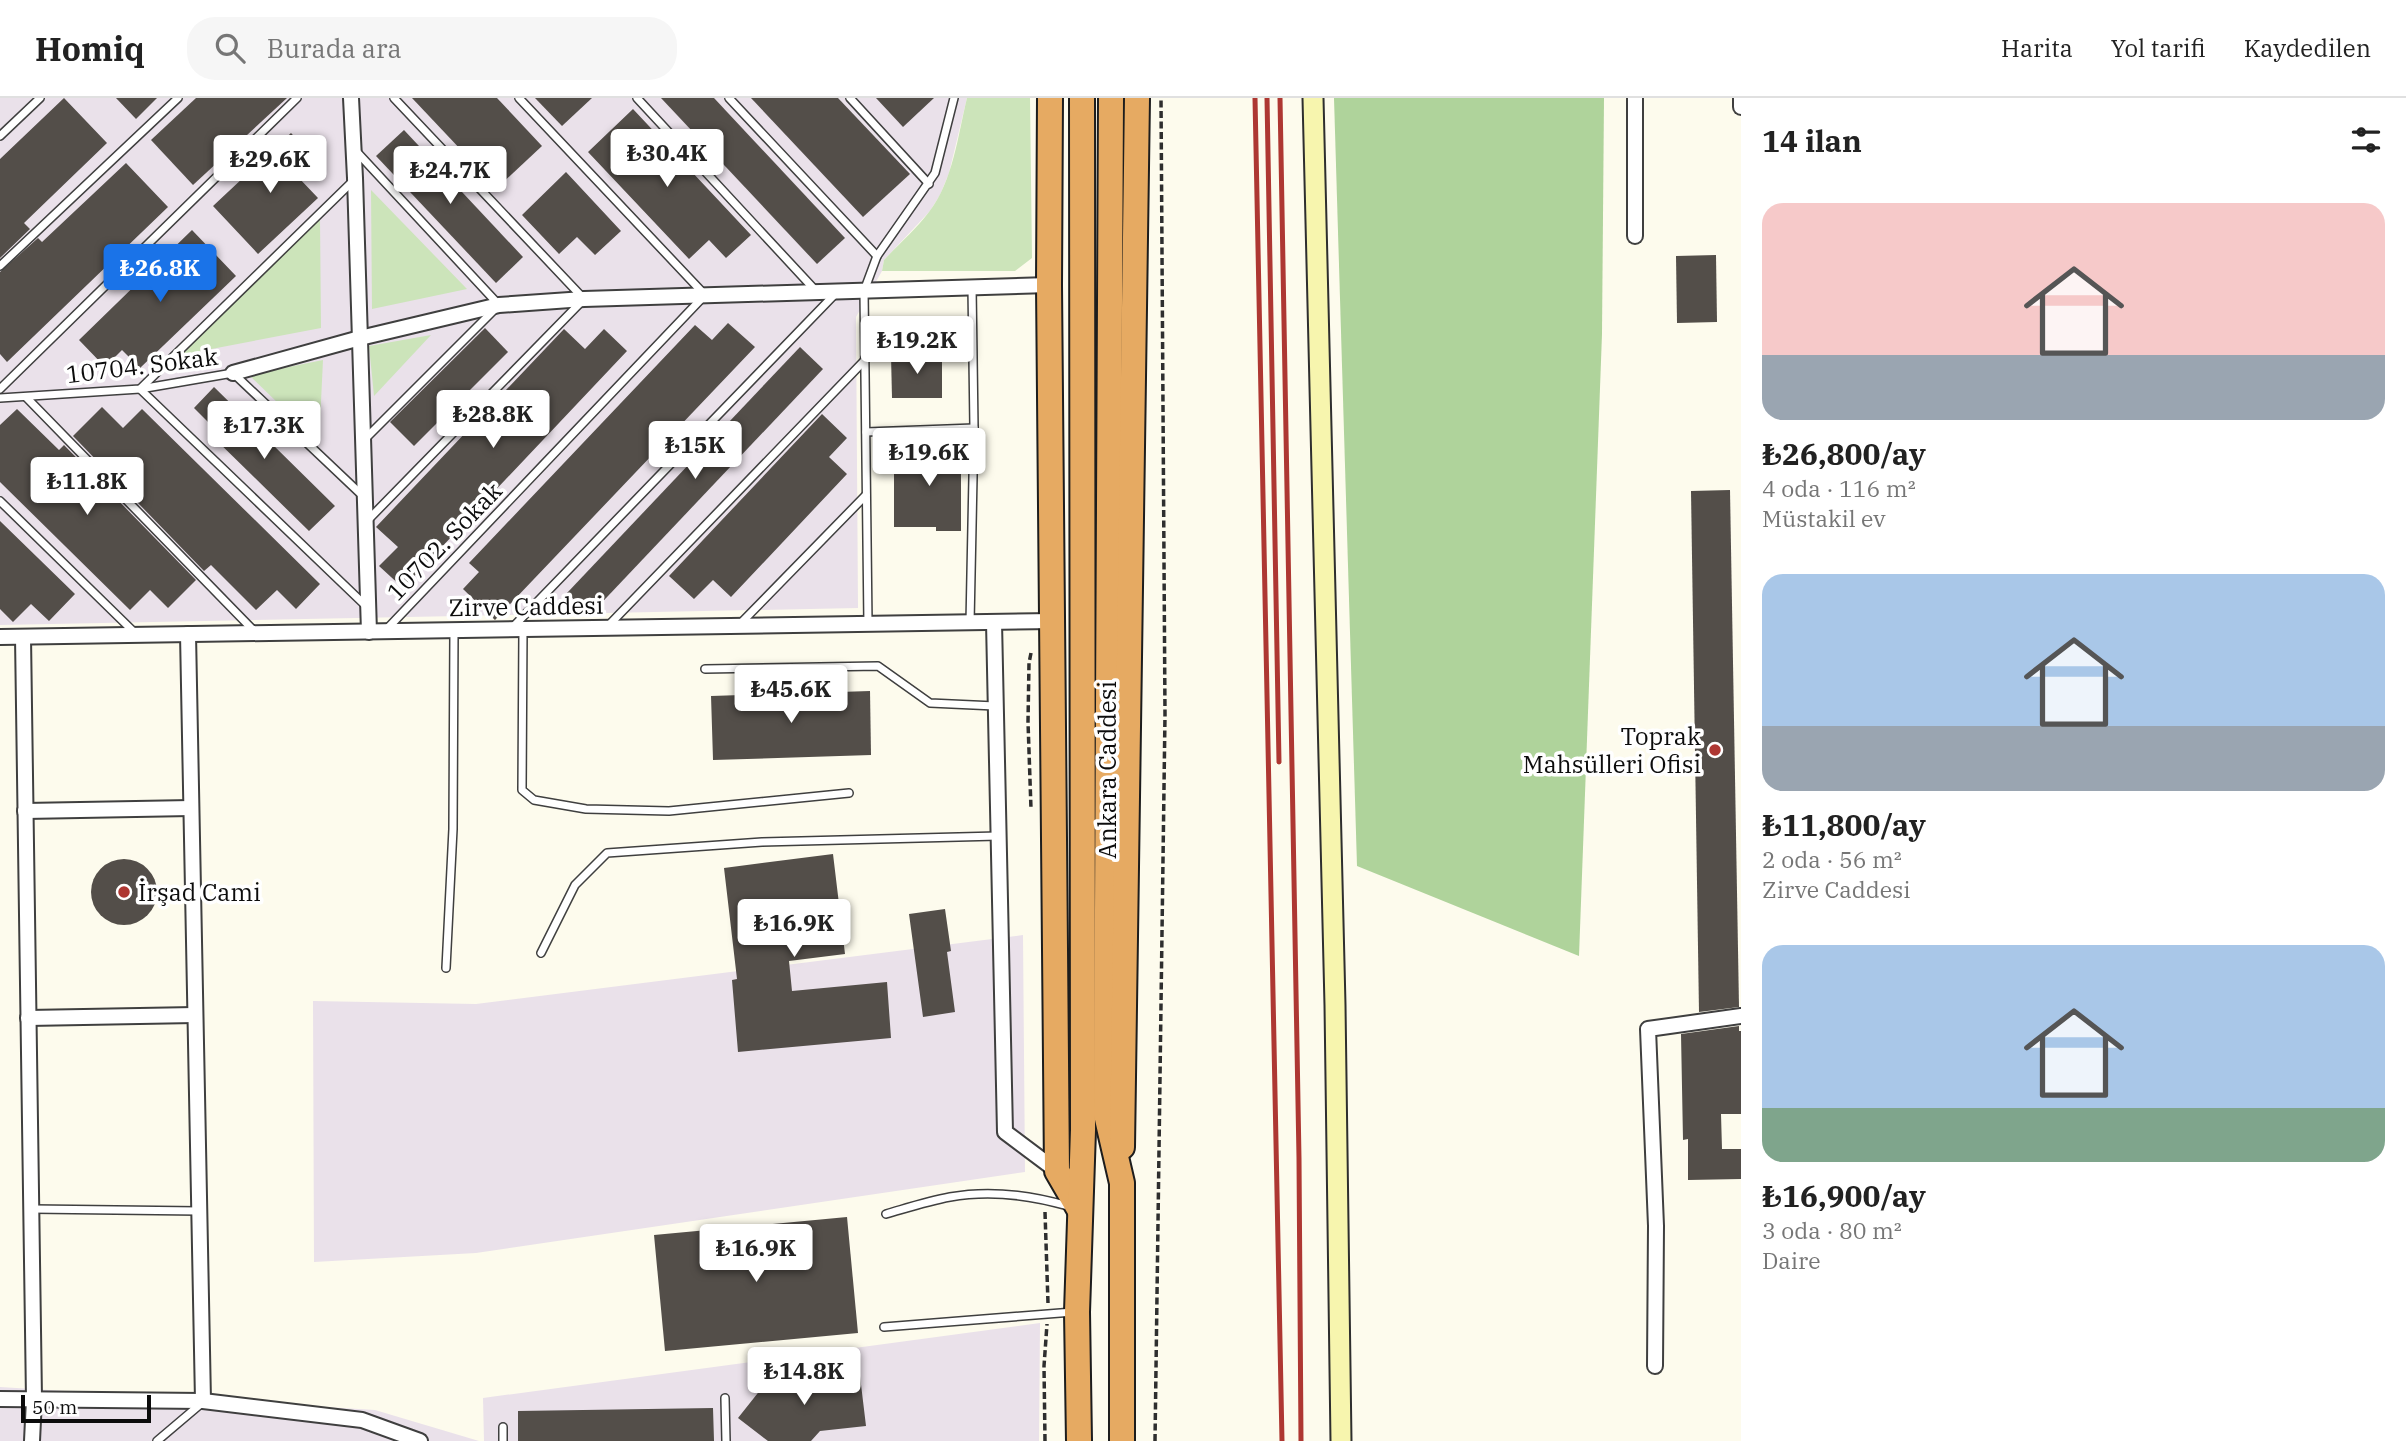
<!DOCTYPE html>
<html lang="tr">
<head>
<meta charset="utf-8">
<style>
	:root { --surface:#fff; --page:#f6f6f6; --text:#222; --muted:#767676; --line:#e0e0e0; --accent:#1a73e8 }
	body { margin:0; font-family:"IBM Plex Serif",serif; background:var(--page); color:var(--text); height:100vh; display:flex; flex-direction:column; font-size:26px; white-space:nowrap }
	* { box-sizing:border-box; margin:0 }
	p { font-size:23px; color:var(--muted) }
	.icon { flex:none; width:38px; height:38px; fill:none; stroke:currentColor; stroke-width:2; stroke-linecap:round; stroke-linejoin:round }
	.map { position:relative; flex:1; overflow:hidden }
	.details { display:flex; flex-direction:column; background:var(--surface); width:665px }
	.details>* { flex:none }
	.scale { position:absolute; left:21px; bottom:18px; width:130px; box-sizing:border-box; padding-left:7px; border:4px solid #0c0c0c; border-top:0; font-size:19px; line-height:24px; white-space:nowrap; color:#0c0c0c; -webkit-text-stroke:5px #fff; paint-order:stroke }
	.price { position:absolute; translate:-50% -60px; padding:0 16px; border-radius:7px; background:#fff; color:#222; font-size:23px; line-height:46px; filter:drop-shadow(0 2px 4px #0008) }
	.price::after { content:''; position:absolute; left:50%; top:42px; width:21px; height:16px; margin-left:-10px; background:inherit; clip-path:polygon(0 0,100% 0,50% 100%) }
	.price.active { background:var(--accent); color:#fff }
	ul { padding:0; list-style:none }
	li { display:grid; align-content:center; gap:14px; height:371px; padding:0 21px }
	li span { display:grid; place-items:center; height:217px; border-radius:21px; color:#555 }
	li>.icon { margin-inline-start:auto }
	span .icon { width:126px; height:126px; fill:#fffc; stroke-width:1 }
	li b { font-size:30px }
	h2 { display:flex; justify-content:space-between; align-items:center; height:84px; padding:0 21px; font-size:30px }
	header { display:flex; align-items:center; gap:42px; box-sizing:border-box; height:98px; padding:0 35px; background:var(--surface); border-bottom:2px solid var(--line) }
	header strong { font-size:33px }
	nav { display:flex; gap:38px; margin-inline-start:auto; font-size:24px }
	.search { width:490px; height:63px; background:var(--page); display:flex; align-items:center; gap:18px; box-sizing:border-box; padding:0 24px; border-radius:28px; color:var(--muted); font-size:26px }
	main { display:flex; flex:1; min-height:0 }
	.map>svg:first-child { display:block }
	.industrial { fill:#eae1ea }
	.green { fill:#cce4ba }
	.forest { fill:#afd39b }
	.building { fill:#534e49 }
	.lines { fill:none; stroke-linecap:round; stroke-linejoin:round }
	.lane-casing { stroke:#3f3f3f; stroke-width:10 }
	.street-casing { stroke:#3f3f3f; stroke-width:18 }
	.secondary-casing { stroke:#2e2e2e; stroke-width:23 }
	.highway-casing { stroke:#1d1d1d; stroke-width:28 }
	.path { stroke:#2e2e2e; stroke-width:3.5; stroke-dasharray:7 3.5; stroke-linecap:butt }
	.lane { stroke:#fff; stroke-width:7 }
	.street { stroke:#fff; stroke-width:14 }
	.secondary { stroke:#f7f5ae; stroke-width:19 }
	.highway { stroke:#e6aa62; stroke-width:24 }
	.rail { stroke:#ae3732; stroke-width:5 }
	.poi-dot { fill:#ae3732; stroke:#fff; stroke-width:2.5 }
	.labels { text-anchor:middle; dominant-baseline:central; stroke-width:7; stroke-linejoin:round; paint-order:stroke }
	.street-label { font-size:24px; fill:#0c0c0c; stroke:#fff }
	.poi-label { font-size:24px; fill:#0c0c0c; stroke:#fff; text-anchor:end }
</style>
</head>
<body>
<header>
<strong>Homiq</strong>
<div class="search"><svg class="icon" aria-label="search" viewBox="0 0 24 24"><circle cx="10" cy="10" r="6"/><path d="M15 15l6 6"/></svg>Burada ara</div>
<nav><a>Harita</a><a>Yol tarifi</a><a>Kaydedilen</a></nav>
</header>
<main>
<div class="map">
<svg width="1741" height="1343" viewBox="0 0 1741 1343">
	<rect width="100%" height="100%" fill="#fdfbed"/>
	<!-- industrial -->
	<g class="industrial">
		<path d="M0,0H967L949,75L940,97L930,113L884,162L882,173L856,219L858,510L0,527Z"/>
		<path d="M1023,837L1025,1074L476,1155L314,1164L313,903L476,906Z"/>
		<path d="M1040,1225L1039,1343H484L483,1300Z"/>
		<path d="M0,1289L375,1312L479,1343H0Z"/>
	</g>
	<!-- green -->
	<g class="green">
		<path d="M967,0H1030L1032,160L1015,173H882L884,162C899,146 916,131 929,114C953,83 958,37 967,0Z"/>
		<path d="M371,92L467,191L372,211Z"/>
		<path d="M320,120L321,230L180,257L320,121Z"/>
		<path d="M431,237L374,298L369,248Z"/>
		<path d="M323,262L319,345L249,277Z"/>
	</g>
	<!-- forest -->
	<path class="forest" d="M1334,0H1604L1602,236L1579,858L1357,768Z"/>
	<!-- building -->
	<g class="building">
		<path d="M64,0L107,45L24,125L30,131L0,160V61Z"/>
		<path d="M116,0H157L136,21Z"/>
		<path d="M196,0H287L193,87L151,42Z"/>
		<path d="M412,0H497L542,48L497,90Z"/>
		<path d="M535,0H592L562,28Z"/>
		<path d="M661,0H714L845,140L817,166Z"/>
		<path d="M751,0H838L910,76L863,119Z"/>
		<path d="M876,0H934L903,29Z"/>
		<path d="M633,11L751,137L726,160L709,142L689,161L588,54Z"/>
		<path d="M404,32L523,159L496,185L376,58Z"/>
		<path d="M291,35L316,62L298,79L318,100L258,156L213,108Z"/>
		<path d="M126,65L168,109L7,264L0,256V174L38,140L42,144Z"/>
		<path d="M566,74L621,133L595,157L577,139L559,156L522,117Z"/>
		<path d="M192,132L236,178L140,270L122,252L105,269L79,242Z"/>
		<path d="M1716,157L1717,224L1677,225L1676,158Z"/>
		<path d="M728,225L755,249L495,522L463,491L479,474L469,465L695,227L712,242Z"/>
		<path d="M485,230L508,254L414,348L390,324Z"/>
		<path d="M564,231L585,251L604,231L627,253L403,490L379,468L398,449L376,429Z"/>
		<path d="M800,249L823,271L590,517L567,495Z"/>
		<path d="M942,256V300H892L891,257Z"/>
		<path d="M214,289L335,408L309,433L210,336L215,331L194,310Z"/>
		<path d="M102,309L123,330L142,311L320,486L296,511L277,492L256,512L211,467L204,473L73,338Z"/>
		<path d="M17,311L59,352L64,347L196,482L168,510L150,492L130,512L0,384V327Z"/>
		<path d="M822,316L847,340L829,359L847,376L731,499L713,482L694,501L669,478Z"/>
		<path d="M961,341V433H936V429H894V357H936L935,342Z"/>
		<path d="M1730,392L1739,909L1699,914L1691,393Z"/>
		<path d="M0,423L75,496L49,523L31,506L13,524L0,511Z"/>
		<path d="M870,593L871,657L713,662L711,598Z"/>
		<path d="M833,756L845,856L789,863L792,893L887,884L891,940L738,954L732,882L737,881L724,770Z"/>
		<circle cx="124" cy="794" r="33"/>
		<path d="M945,811L951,853L947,854L955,914L923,919L909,816Z"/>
		<path d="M1739,928V933H1741V1016H1721L1722,1051H1741V1081L1688,1082V1041L1683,1042L1681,936Z"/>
		<path d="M847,1119L858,1235L665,1253L654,1137Z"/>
		<path d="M780,1267L804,1285L860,1278L866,1328L820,1333L811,1343H768L738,1320Z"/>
		<path d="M713,1310L714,1343H518V1313Z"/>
	</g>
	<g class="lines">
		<defs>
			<g id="lane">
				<path d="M637,0L815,192"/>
				<path d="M729,0L877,158"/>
				<path d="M850,0L929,86"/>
				<path d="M0,38L40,0"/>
				<path d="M355,52L499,207L363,343"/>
				<path d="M355,81L140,291L367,509"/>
				<path d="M0,168L178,0"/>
				<path d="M972,189L974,330"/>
				<path d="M0,291L297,0"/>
				<path d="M26,299L256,535"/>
				<path d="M0,300L140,291L233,275L365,400"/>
				<path d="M866,334L974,330L970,525"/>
				<path d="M0,403L136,536"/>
				<path d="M367,423L584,201L394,0"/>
				<path d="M868,526L864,193L877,158L935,75L954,0"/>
				<path d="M739,527L866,397"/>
				<path d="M608,528L865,262"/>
				<path d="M512,530L837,194"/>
				<path d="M523,531L522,692L534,702L586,711L669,713L849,695"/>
				<path d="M385,533L705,197L519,0"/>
				<path d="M705,571L878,568L930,605L995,608"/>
				<path d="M541,855L575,787L607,755L762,744L998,738"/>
				<path d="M446,870L453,731L454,532"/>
				<path d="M32,1111L199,1113"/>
				<path d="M886,1116C907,1110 928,1103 950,1099C989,1092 1030,1097 1068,1108"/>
				<path d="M884,1229L1073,1214"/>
				<path d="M725,1300L726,1343"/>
				<path d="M503,1329V1343"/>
				<path d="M157,1343L203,1304"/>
			</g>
			<g id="street">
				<path d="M351,0L355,80L369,534"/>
				<path d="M1635,0V138"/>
				<path d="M1741,0V9"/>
				<path d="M233,275L360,240L499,207L584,201L1049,187"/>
				<path d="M994,524L1005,1034L1057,1073"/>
				<path d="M188,536L203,1303"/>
				<path d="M0,539L1053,523"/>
				<path d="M23,539L34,1301L32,1343"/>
				<path d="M25,713L191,710"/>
				<path d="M28,920L195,917"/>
				<path d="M1655,1268L1656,1128L1648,931L1741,918"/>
				<path d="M0,1301L203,1303L362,1322L420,1343"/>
			</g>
			<path id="secondary" d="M1313,0L1335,907L1341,1343"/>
			<g id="highway">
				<path d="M1050,0L1049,187L1057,1073L1079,1111"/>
				<path d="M1111,0L1106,1016L1122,1085V1343"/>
				<path d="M1122,1049L1137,0"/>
				<path d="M1079,1343L1077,1214L1083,1032L1082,0"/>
			</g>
		</defs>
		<!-- lane casing -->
		<use href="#lane" class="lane-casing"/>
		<!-- street casing -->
		<use href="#street" class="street-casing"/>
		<!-- secondary casing -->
		<use href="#secondary" class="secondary-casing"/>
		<!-- highway casing -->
		<use href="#highway" class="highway-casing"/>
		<!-- path -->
		<g class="path">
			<path d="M1031,555L1029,565L1028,624L1031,711"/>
			<path d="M1045,1114L1048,1205"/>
			<path d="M1045,1343L1044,1268L1047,1226"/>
			<path d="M1155,1343L1165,617L1161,0"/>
		</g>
		<!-- lane -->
		<use href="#lane" class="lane"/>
		<!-- street -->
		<use href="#street" class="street"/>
		<!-- secondary -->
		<use href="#secondary" class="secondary"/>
		<!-- highway -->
		<use href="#highway" class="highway"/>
		<!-- rail -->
		<g class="rail">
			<path d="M1255,0L1282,1343"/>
			<path d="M1267,0L1279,664"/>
			<path d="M1280,0L1299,1060L1301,1343"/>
		</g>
	</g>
	<!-- markers -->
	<g class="poi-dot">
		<circle cx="1715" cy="652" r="7"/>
		<circle cx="124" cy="794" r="7"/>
	</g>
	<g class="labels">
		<!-- street labels -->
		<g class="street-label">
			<text transform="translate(142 267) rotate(-7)">10704. Sokak</text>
			<text transform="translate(444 443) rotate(-46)">10702. Sokak</text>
			<text transform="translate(526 508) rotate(-1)">Zirve Caddesi</text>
			<text transform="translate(1107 672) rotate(-90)">Ankara Caddesi</text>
		</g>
		<!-- poi labels -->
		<g class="poi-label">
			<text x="1701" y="638">Toprak<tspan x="1701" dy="28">Mahsülleri Ofisi</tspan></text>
			<text x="138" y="794" text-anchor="start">İrşad Cami</text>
		</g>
	</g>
</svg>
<div class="scale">50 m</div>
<b class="price" style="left:667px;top:91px">₺30.4K</b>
<b class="price" style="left:270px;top:97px">₺29.6K</b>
<b class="price" style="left:450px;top:108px">₺24.7K</b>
<b class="price active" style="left:160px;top:206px">₺26.8K</b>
<b class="price" style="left:917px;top:278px">₺19.2K</b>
<b class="price" style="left:493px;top:352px">₺28.8K</b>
<b class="price" style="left:264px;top:363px">₺17.3K</b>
<b class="price" style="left:695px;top:383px">₺15K</b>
<b class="price" style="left:929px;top:390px">₺19.6K</b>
<b class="price" style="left:87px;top:419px">₺11.8K</b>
<b class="price" style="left:791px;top:627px">₺45.6K</b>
<b class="price" style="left:794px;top:861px">₺16.9K</b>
<b class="price" style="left:756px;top:1186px">₺16.9K</b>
<b class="price" style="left:804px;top:1309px">₺14.8K</b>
</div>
<section class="details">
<h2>14 ilan<svg class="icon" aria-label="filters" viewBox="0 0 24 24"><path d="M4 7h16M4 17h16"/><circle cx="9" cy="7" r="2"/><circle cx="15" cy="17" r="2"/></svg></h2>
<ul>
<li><span style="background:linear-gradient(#f6c9c9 70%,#9aa5b1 0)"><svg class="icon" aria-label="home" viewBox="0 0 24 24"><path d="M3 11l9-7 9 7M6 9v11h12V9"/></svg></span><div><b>₺26,800/ay</b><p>4 oda · 116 m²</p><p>Müstakil ev</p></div></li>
<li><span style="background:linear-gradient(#a9c7e8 70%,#9aa5b1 0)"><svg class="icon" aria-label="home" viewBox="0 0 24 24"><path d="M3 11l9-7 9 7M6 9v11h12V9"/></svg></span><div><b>₺11,800/ay</b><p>2 oda · 56 m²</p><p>Zirve Caddesi</p></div></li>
<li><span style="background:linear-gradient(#a9c7e8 75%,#7fa58c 0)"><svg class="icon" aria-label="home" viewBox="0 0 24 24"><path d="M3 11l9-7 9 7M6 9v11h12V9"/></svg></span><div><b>₺16,900/ay</b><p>3 oda · 80 m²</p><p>Daire</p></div></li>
</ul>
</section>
</main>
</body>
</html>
